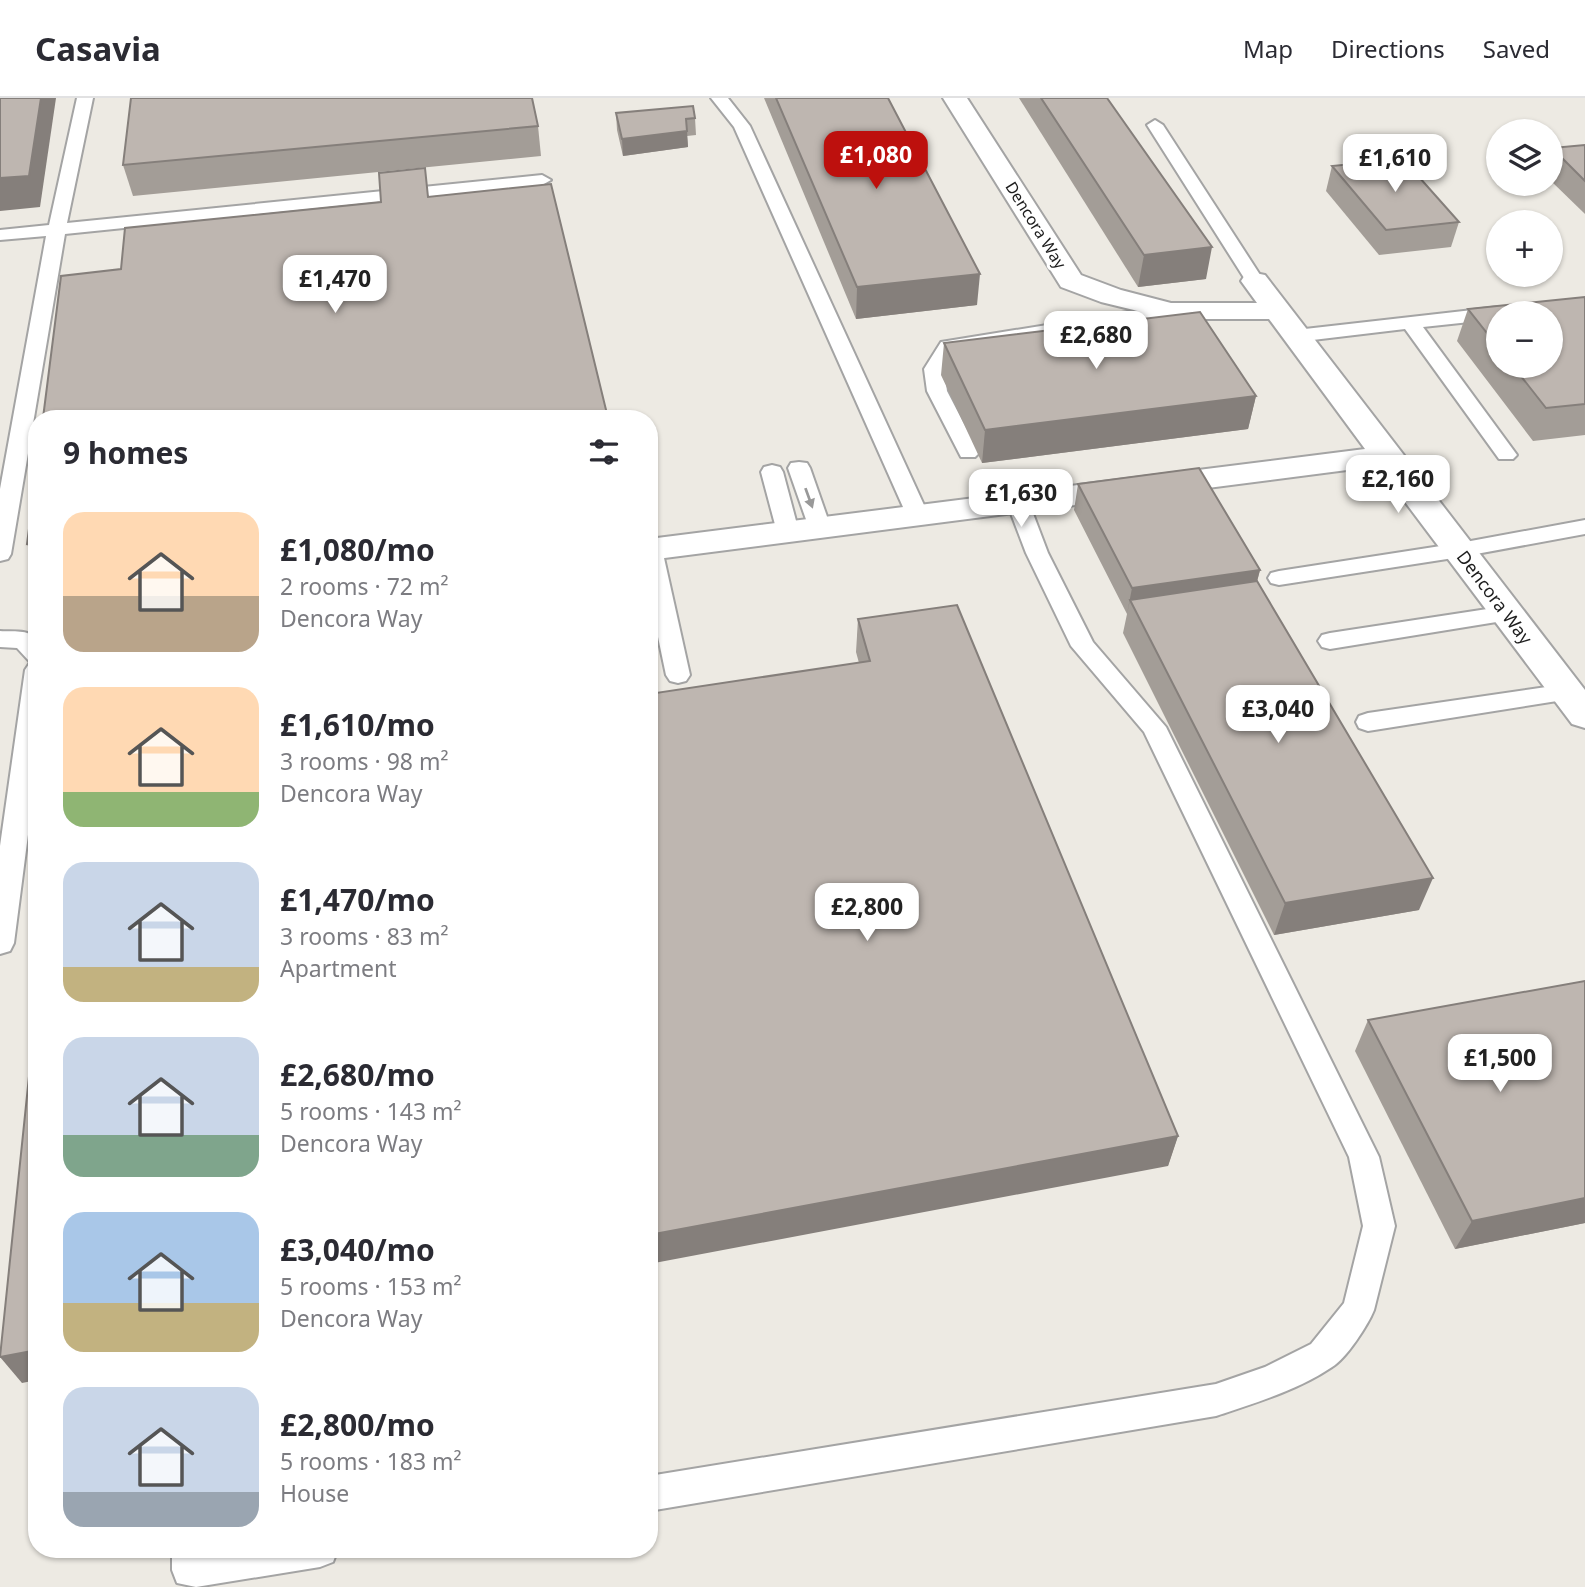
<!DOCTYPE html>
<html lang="en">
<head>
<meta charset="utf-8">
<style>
	:root { --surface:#fff; --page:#f2f2f3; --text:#2b2b33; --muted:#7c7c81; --line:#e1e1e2; --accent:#bd100d }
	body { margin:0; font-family:"Noto Sans",sans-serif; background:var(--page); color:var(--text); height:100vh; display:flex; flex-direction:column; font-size:26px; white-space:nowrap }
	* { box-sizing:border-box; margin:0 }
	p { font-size:23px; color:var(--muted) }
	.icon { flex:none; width:38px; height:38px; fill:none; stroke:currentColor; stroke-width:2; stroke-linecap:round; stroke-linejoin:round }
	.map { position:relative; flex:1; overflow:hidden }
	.panel { position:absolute; left:28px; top:312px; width:630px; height:1148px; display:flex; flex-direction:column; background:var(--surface); border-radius:28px; box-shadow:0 2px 5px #0004 }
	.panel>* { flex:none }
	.tools { position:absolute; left:1486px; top:21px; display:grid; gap:14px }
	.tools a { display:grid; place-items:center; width:77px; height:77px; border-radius:50%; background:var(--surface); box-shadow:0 2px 5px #0004; font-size:35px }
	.price { position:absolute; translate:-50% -60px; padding:0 16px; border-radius:14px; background:#fff; color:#222; font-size:23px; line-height:46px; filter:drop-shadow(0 2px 4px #0008) }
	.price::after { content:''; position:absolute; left:50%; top:42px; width:21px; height:16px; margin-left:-10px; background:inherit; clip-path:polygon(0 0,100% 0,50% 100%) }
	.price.active { background:var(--accent); color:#fff }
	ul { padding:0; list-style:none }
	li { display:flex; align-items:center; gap:21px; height:175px; padding:0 35px }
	li span { display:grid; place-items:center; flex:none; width:196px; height:140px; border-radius:21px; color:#555 }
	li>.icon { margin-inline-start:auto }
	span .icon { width:84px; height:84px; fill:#fffc; stroke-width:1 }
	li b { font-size:30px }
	h2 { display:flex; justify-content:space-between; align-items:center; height:84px; padding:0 35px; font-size:30px }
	header { display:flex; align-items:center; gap:42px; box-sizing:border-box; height:98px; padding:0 35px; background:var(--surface); border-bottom:2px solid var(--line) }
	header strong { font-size:33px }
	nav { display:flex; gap:38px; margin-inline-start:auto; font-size:24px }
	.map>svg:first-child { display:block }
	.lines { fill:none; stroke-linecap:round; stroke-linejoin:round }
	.service-casing { stroke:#a4a4a4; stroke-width:4 }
	.minor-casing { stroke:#a4a4a4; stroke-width:4 }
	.service { fill:#fff; fill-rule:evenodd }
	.minor { fill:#fff; fill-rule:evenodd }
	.wall { fill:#a39d97; fill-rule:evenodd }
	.shaded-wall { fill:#857f7b }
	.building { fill:#beb6b0; stroke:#857f7b; stroke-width:2 }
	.oneway { fill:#999 }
	.labels { text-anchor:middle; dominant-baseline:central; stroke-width:6; stroke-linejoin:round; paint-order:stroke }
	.far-street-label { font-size:16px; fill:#1d1d1d; stroke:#fff }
	.street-label { font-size:18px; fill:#1d1d1d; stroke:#fff }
</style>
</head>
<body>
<header>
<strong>Casavia</strong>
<nav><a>Map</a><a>Directions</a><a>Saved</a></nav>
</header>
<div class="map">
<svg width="1585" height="1489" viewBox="0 0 1585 1489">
	<rect width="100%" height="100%" fill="#edeae3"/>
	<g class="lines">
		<defs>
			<g id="service">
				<path d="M77,0H93L67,125L542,77L551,82L542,87L65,136L11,456L8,461L0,463V391L46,138L0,142V132L49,127Z"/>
				<path d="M711,0H728L750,28L929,418L926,423H910L907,418L734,29Z"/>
				<path d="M1155,22L1163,27L1264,183L1262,187H1248L1246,183L1147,27Z"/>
				<path d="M1171,207L1181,213L1178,217L955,253L944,271L947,293L979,355L975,359H961L927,293L924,271L941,244Z"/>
				<path d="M1499,209L1509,215H1498V221L1423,229L1517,357L1513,361H1499L1405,231L1296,244L1286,238L1296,232Z"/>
				<path d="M799,364L807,365L810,370L831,430L828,435H812L809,430L788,370L791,365Z"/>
				<path d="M772,367L780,369L783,374L799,434L796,439H780L777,434L761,374L764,369Z"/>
				<path d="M1018,398L1026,400L1029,405L1048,455L1093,544L1166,629L1379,1059L1395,1128L1374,1212C1368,1227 1346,1261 1332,1269C1298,1292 1255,1305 1216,1318L649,1413V1378L1216,1286L1265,1269L1311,1246L1344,1205L1363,1128L1349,1059L1144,634L1071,548L1026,455L1007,405L1010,400Z"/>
				<path d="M1585,422V436L1460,459L1279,487L1271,485L1268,480L1271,475L1279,473L1460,445Z"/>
				<path d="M649,444L659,446L662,451L690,577L686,583L678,585L670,583L666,577L649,496Z"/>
				<path d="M1507,508L1515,511L1519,516L1515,521L1330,551L1322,549L1318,543L1322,537L1330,535Z"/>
				<path d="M0,533C13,534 28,531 37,541V667L14,845L10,853L0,856V748L25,572L29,566L35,564L29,563L17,550L0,549Z"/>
				<path d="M1567,586L1576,588L1579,594L1576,600L1368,633L1359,630L1356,624L1359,618L1368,615Z"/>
				<path d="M172,1451H338L333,1464L320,1469L196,1489L177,1485L172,1472Z"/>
			</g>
			<path id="minor" d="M943,0H967L1081,177L1121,192L1171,205H1257L1241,183L1245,177L1255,175L1265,177L1585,592V630L1572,626L1378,368L649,462V441L1365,351L1269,221H1171L1101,204L1061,189Z"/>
		</defs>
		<!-- service casing -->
		<use href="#service" class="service-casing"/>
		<!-- minor casing -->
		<use href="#minor" class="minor-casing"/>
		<!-- service -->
		<use href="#service" class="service"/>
		<!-- minor -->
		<use href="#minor" class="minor"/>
	</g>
	<!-- wall -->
	<g class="wall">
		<path d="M764,0H888L977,207L856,221Z"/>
		<path d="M1019,0H1107L1206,181L1138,189Z"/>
		<path d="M616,15L695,20L696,37L687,38L688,49L623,58L617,32Z"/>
		<path d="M538,28L541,58L133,98L123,67Z"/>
		<path d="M1585,47V116L1550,82V53L1552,50Z"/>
		<path d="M1332,68L1459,124L1451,149L1379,157L1326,93Z"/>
		<path d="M1585,199V337L1533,343L1457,243L1468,211ZM1498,215L1550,268H1498Z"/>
		<path d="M944,245L1256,298L1248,331L982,365L941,277Z"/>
		<path d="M1078,386L1260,472L1257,484L1419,812L1274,837L1123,535L1127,516L1074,412Z"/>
		<path d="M858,521L1178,1038L1168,1068L859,565L856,554Z"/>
		<path d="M1368,922L1585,1125L1455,1151L1355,953Z"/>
	</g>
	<!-- shaded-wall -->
	<g class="shaded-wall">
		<path d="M41,0H56L40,109L0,113V80Z"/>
		<path d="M687,33L688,49L623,58L622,41Z"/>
		<path d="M1212,149L1206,181L1138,189L1144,157Z"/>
		<path d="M980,176L977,207L856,221L857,189Z"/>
		<path d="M1256,298L1248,331L982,365L985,332Z"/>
		<path d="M37,444V468L27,446Z"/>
		<path d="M1260,472L1253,498L1130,502L1127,516L1132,490Z"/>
		<path d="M1433,780L1419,812L1274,837L1285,805Z"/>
		<path d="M1178,1038L1168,1068L649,1166V1137Z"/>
		<path d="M1585,1100V1125L1455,1151L1472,1123Z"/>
		<path d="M37,1252V1282L22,1285L0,1259Z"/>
	</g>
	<!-- building -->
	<g class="building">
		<path d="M0,0H41L29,78L0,80Z"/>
		<path d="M131,0H532L538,28L123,67Z"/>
		<path d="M776,0H888L980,176L857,189Z"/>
		<path d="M1041,0H1107L1212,149L1144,157Z"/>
		<path d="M693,8L695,20L686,21L687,33L622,41L616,15Z"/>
		<path d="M1585,47V83L1552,50Z"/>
		<path d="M1403,61L1459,124L1386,132L1332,68Z"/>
		<path d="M425,70L428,99L551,86L608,320H43L61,178L121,171L125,130L381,104L379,75Z"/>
		<path d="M1585,199V306L1546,310L1513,268H1550V215H1498V249L1468,211Z"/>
		<path d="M1200,214L1256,298L985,332L944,245Z"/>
		<path d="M37,370V444L27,446Z"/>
		<path d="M1199,370L1260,472L1132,490L1078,386Z"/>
		<path d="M1257,483L1433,780L1285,805L1130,502Z"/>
		<path d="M957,507L1178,1038L649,1137V596L870,563L858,521Z"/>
		<path d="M1585,883V1100L1472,1123L1368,922Z"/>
		<path d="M37,901V1252L0,1259Z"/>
	</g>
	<!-- one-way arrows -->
	<defs><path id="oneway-solid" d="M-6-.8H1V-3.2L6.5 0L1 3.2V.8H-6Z" transform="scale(1.75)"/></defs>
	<use class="oneway" href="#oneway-solid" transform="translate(809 400) rotate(70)"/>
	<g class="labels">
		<!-- far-street labels -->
		<g class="far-street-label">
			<text transform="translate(1036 127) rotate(58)">Dencora Way</text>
		</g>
		<!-- street labels -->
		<g class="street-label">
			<text transform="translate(1495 499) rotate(53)">Dencora Way</text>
		</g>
	</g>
</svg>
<div class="tools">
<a><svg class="icon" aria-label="layers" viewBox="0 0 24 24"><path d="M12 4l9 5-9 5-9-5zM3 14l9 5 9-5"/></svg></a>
<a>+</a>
<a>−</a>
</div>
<b class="price active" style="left:876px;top:93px">£1,080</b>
<b class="price" style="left:1395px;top:96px">£1,610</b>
<b class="price" style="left:335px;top:217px">£1,470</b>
<b class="price" style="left:1096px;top:273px">£2,680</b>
<b class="price" style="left:1398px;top:417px">£2,160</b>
<b class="price" style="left:1021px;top:431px">£1,630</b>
<b class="price" style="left:1278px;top:647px">£3,040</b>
<b class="price" style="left:867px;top:845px">£2,800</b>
<b class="price" style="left:1500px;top:996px">£1,500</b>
<section class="panel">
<h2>9 homes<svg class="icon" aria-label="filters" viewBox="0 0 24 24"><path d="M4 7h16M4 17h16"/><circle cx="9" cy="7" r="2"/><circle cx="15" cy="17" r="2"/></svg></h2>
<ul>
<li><span style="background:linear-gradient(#ffd9b3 60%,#b9a48a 0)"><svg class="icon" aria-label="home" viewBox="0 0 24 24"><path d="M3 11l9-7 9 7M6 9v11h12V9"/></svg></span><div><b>£1,080/mo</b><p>2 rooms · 72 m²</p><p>Dencora Way</p></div></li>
<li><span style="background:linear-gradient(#ffd9b3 75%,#8fb573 0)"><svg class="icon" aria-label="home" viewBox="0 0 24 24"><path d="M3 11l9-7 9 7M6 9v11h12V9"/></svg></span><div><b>£1,610/mo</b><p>3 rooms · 98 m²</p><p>Dencora Way</p></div></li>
<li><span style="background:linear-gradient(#c9d6e8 75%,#c2b280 0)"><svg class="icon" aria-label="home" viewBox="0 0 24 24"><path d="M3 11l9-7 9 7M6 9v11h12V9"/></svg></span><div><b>£1,470/mo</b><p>3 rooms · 83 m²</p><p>Apartment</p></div></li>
<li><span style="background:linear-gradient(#c9d6e8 70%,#7fa58c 0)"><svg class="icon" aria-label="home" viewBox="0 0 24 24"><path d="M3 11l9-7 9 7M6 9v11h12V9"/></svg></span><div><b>£2,680/mo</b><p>5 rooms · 143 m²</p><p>Dencora Way</p></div></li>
<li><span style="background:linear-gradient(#a9c7e8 65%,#c2b280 0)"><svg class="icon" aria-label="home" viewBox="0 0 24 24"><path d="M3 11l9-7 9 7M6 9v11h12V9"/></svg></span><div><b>£3,040/mo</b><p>5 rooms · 153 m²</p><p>Dencora Way</p></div></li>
<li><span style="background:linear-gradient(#c9d6e8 75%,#9aa5b1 0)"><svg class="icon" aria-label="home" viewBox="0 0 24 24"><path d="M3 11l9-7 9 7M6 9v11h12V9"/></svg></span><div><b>£2,800/mo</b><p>5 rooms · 183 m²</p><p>House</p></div></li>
</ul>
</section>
</div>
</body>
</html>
